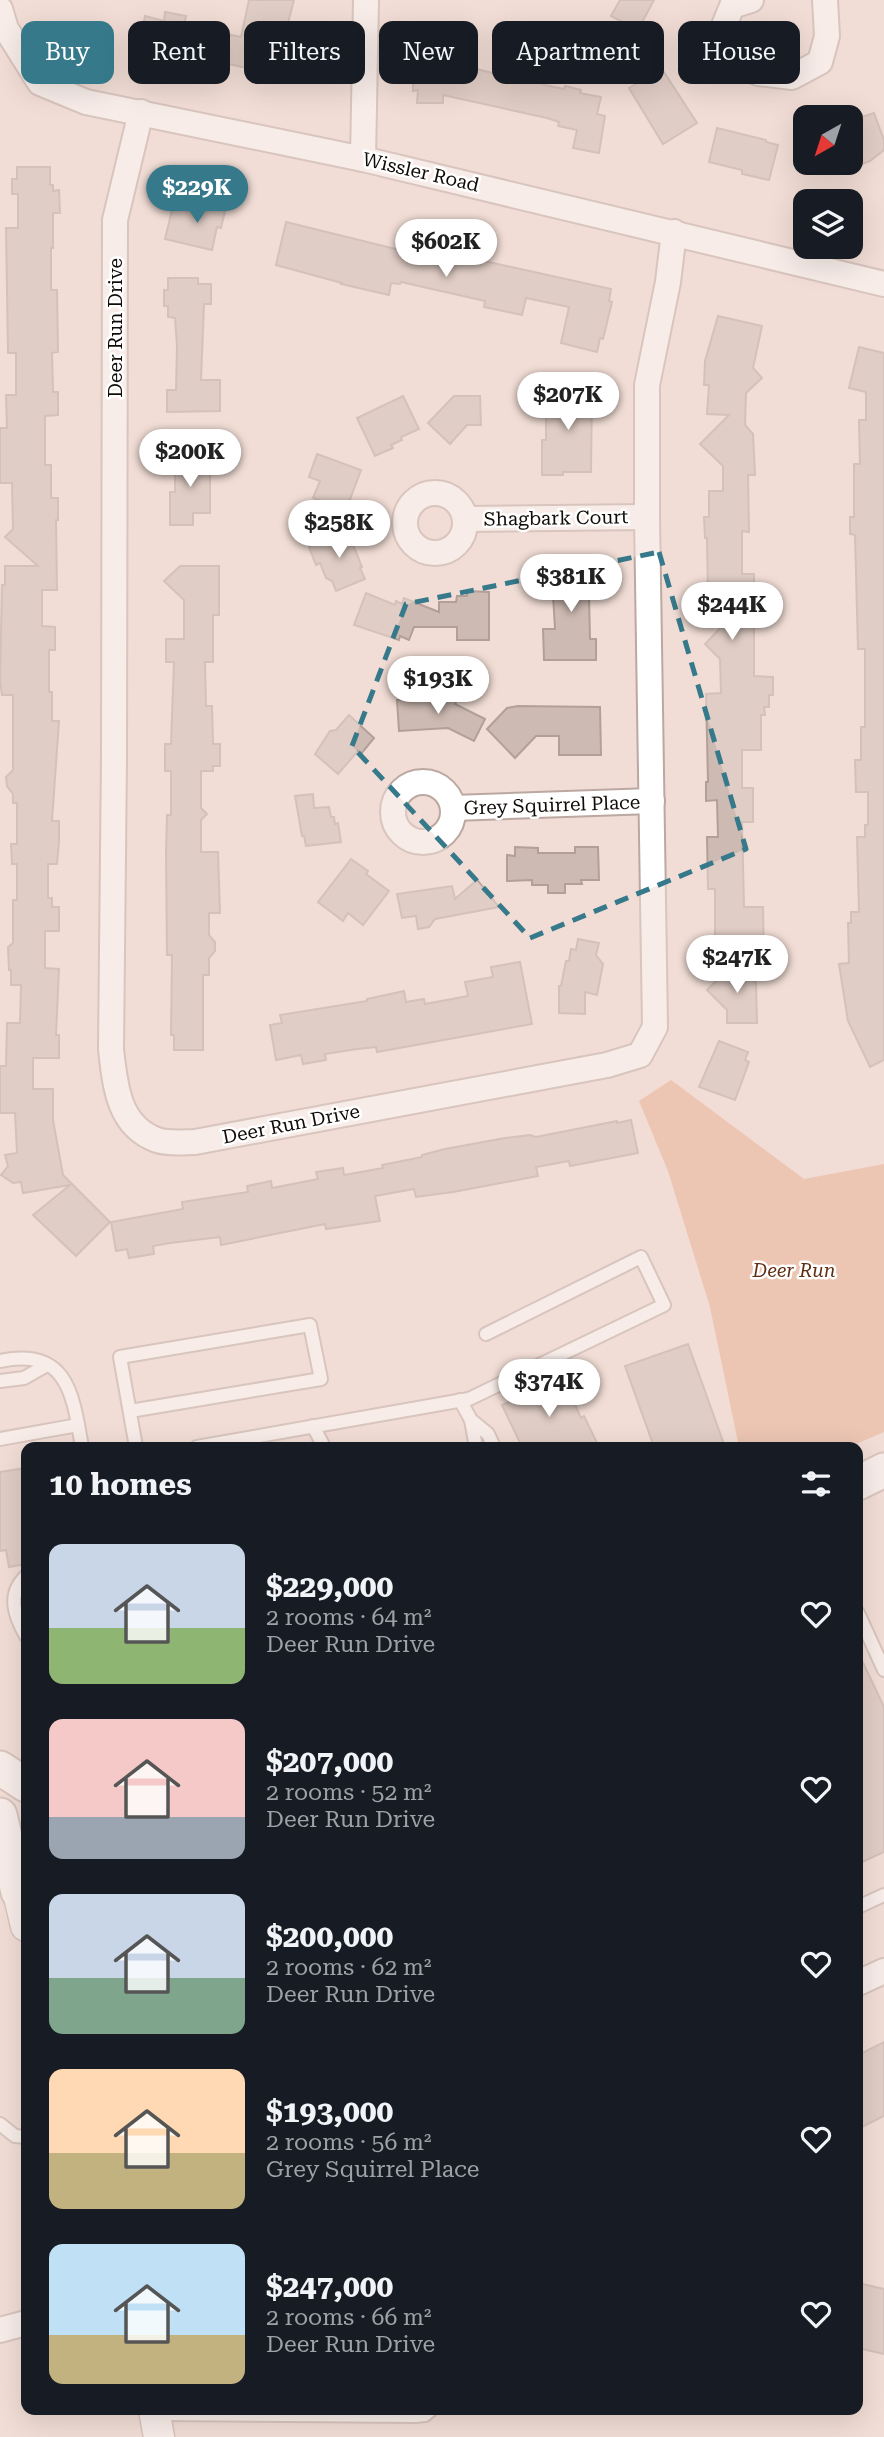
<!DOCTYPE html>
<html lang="en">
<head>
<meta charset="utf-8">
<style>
	:root { --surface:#171b24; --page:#242831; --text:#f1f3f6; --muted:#9ea1a6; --accent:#36798a }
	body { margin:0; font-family:"Roboto Serif",serif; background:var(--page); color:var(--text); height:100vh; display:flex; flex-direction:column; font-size:26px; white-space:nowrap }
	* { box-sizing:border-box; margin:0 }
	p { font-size:23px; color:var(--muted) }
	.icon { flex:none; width:38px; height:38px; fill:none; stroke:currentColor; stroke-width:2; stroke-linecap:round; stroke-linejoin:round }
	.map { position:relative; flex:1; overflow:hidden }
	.sheet { position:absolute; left:21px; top:1442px; width:842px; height:973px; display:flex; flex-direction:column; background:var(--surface); border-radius:14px; box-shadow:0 7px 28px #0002 }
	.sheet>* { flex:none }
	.banner { position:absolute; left:21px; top:21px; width:844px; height:63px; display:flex; gap:14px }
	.needle { width:46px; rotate:219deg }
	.tools { position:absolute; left:793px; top:105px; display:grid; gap:14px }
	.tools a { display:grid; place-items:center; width:70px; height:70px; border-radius:14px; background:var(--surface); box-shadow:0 7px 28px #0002; font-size:35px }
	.price { position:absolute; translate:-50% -60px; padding:0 16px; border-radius:24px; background:#fff; color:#222; font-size:23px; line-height:46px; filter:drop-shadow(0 2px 4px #0008) }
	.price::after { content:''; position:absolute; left:50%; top:42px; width:21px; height:16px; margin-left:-10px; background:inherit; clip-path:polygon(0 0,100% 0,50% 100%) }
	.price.on { background:var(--accent); color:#fff }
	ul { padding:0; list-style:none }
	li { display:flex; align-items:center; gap:21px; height:175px; padding:0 28px }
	li span { display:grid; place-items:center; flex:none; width:196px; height:140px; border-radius:14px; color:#555 }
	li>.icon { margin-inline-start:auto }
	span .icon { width:84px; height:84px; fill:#fffc; stroke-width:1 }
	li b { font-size:30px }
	h2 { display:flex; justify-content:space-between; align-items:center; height:84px; padding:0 28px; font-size:30px }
	.chip { padding:0 24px; border-radius:14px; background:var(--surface); box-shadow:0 7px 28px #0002; font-size:24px; line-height:63px }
	.chip.on { background:var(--accent); color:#fff }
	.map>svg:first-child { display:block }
	.green { fill:#e7a88a }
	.building { fill:#cdbab2; stroke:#b2a098; stroke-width:2 }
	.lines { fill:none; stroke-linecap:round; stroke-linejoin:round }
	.service-casing { stroke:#bba8a0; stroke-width:16 }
	.minor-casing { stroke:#bba8a0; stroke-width:28 }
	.tertiary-casing { stroke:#bba8a0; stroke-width:33 }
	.secondary-casing { stroke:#bba8a0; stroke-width:37 }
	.service { stroke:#fff; stroke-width:12 }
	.minor { stroke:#fff; stroke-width:24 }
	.tertiary { stroke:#fff; stroke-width:30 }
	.secondary { stroke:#fff; stroke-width:33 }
	.marked { fill:none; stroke:#36798a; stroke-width:5; stroke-dasharray:14 9; stroke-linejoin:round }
	.labels { text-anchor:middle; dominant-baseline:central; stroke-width:5; stroke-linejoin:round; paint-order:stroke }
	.street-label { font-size:19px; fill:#110b08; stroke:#fff }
	.park-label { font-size:19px; font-style:italic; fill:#622e12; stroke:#fff }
</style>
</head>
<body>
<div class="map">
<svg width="884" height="2437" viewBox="0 0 884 2437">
	<rect width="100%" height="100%" fill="#f1ddd5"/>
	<!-- green -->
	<path class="green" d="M671,1080L804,1179L884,1164V1432L849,1447H739L710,1307L668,1171L639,1101Z"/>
	<!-- building -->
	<g class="building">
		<path d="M249,0H294L275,72L251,67V69L139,44L145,16L164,21L165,12L186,16L184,25L241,37Z"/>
		<path d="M620,0H654L638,30L611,16Z"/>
		<path d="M413,45H443V61L522,80L523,75L545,85L564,89L565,86L581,90L580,93L601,97L597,114L605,116L599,153L573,148L577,130L558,126L559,122L547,118L443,95V103H417L418,90L413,91Z"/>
		<path d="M662,69L697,123L663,144L629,88Z"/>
		<path d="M874,113L884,140V150L870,161L850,168V121Z"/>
		<path d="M717,128L766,140V142L778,145L769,180L742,174V170L709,162Z"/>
		<path d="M17,167H50V185H53V191L59,190L60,213H53V248H51V290H57L58,352L52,353L53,392H58V415L45,416V465H51V498H58V520H56L57,590H42V626L55,627V650H49V692H52V721H59L52,821H59V842L57,864H48V898H52V907H59V931H45V968L59,969L56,1035H59V1058H33V1089H53V1120L63,1175L110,1222L76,1256L33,1215L70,1185L23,1193L21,1182L13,1183L1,1175L8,1166L5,1155L17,1153L15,1113H0V1066H6L7,1023H20L21,985H11V970H9L8,947L13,943V900H17V864H12L11,844H17V803H13V794L7,786L6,777L13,770V695H2L0,681L2,585H5V566H38L5,537L13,529L12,483H0V428H7L6,395H16V353H8L6,228H18V194H12V179H17Z"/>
		<path d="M206,198L227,203L221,228L217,227L212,250L165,239L173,206L202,213Z"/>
		<path d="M286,222L420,255L438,258L439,251L611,289L609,301L612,302L603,339L600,338L597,352L561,343L569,307L526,298L522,315L484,307L485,301L401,282L400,284L391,283L389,295L341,284L342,283L276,265Z"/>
		<path d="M168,278H198V284H211V304H204L201,380H220V411L167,412V390H176L177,346L175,318L168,317V306H164V290H168Z"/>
		<path d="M718,316L762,326L753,368L762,378L746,393L745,425L753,434L755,475H748L749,532L742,531V574H754V676L773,677V695H769V707H764L765,715H761V750H742V788H753V822H742L744,907H763L764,961L708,962L707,936H715V889H708L707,837H718L717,800L706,801V782H708L706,694L721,693L720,659L705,644L725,623V598H708L707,538H705L704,517H709V491H723V466L700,444L729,415L707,414L709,385H704L705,361Z"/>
		<path d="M859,347L884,353V1060L870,1067L848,1021L839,964L849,963L848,923H851V912H859L857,837H865V825H868V792H856L855,760H861V727H865V649H858L855,535L850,534V517H854V464H860L859,420H866V392L849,388Z"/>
		<path d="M546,390H592L591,472H563V475H542V440H546Z"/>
		<path d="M403,396L419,429L401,437L402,440L391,445L393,448L375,456L357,418Z"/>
		<path d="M454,396H480L481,425H467L450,444L428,423Z"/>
		<path d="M317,454L361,470L346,510L313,498L320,481L309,477Z"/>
		<path d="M175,455H210V513H193V525H170V492H175Z"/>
		<path d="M347,530L362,567L360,568L365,579L336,591L332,581L326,578L320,563L316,565L309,547Z"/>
		<path d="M551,561H567V567H597V595H589L590,639H596V660H544L543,629H555Z"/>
		<path d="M180,566H219V615H213V662H205L206,706H212L213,744H220V766H213V771H201V808L207,814L201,820V852H218L220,913H209V935L215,942V951L209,958V975H203V1050H174V1035H171L172,955H167L166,852L167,815H171V771H165V744H171L174,662H166V639H184V600L164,581Z"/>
		<path d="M467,591L489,592V640H457V627H414L409,640L400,636L399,640L354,625L366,593L395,605L396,601L402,604L404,598L439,612V602H456L457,596H467Z"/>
		<path d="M459,696L455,704L485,719L474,741L448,728L399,731L397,700Z"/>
		<path d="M518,706L600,707L601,755H559V736H536L515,758L487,729L507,708Z"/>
		<path d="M349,715L374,738L361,754L358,751L338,774L315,754L330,731L336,730Z"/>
		<path d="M313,794L314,808L329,807L331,817H334L335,824L338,823L341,842L306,846L304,836H302L295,796Z"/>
		<path d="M515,847L538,848V853H575V847H598L599,880H581L582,884H565V893H548V885H532V880L507,881V855L515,856Z"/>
		<path d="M351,859L368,871L366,874L389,891L363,925L348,913L343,921L318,902Z"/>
		<path d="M477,880L499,907L435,919L429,927L418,929L416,916L402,918L397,894L452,886L455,899Z"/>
		<path d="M578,939L599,943L596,955L603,964L597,995L585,992V1014L559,1013V986H561L566,961H569L571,949L576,950Z"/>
		<path d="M520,962L532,1024L377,1052L376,1047L357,1049L325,1054L326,1060L303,1064L301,1055L276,1060L270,1025L282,1023L280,1015L367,1001V999L404,991L406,1002L424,999L425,1004L468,996L465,982L493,977L491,967Z"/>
		<path d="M735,962L756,983L757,1023H727V1010L707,990Z"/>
		<path d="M719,1041L748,1052L745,1060L749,1062L735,1100L699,1087Z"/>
		<path d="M631,1120L638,1153L570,1166L569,1161L536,1167L538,1176L453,1192L416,1197L414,1189L375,1196L380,1221L326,1229L325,1224L221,1245L220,1237L170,1243L153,1246L154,1254L129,1258L127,1249L116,1251L111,1222L183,1209L182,1202L248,1192L247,1186L271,1181L272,1188L318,1179L316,1172L343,1168L344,1175L383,1168L382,1165L422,1157V1155L445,1149L505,1138L530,1135L536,1137L617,1121V1123Z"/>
		<path d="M688,1344L725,1447H654L625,1366Z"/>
		<path d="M563,1378L581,1418L584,1416L599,1447H522L502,1405Z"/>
		<path d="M26,1468V1564L9,1567L6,1550L0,1551V1472Z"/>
		<path d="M858,1652L884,1707V1852L858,1864Z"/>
		<path d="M884,2042V2116L858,2129V2055Z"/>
		<path d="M858,2283L884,2289V2354L858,2348Z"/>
	</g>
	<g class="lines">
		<defs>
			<g id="service">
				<path d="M0,1361C68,1347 73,1395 82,1447"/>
				<path d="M0,1381L24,1378L47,1365"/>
				<path d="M460,1400L471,1420L488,1434L494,1447"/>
				<path d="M130,1411L321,1379L310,1325L120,1357L136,1447"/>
				<path d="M471,1420L476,1447"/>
				<path d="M313,1426L324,1447"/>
				<path d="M0,1439L78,1425"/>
				<path d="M197,1447L469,1399L664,1305L641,1257L486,1334"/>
				<path d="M26,1576C7,1594 14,1615 26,1636"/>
				<path d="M858,1613L884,1670"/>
				<path d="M858,1907L884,1895"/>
				<path d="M0,2124L15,2136L26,2137"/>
				<path d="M155,2414L416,2416L425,2415L431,2410"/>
			</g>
			<g id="minor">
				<path d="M751,0L732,6L719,38L731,60L758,73L792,77L820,62L827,36L825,0"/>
				<path d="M0,9L6,29L40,83L86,102L363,159L884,284"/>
				<path d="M141,112L115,220L114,757L111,1049C115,1085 118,1126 157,1140C168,1144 184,1142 195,1142L607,1065L640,1055L655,1027L647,517V385L668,282L674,232"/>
				<path d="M363,159L366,0"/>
				<circle cx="435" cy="523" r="30"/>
				<path d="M465,519L647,517"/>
				<circle cx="423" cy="812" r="30"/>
				<path d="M453,808L652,801"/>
				<path d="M858,1983L884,1971"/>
				<path d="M0,2330L26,2323"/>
			</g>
			<g id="tertiary">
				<path d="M18,1892L26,1926"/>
				<path d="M154,2410L159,2437"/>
			</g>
			<g id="secondary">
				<path d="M858,1483L884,1470"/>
				<path d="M0,1768L26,1785"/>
				<path d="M0,1815L18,1892"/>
			</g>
		</defs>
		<!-- service casing -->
		<use href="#service" class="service-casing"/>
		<!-- minor casing -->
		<use href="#minor" class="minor-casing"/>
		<!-- tertiary casing -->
		<use href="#tertiary" class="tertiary-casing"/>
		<!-- secondary casing -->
		<use href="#secondary" class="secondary-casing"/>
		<!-- service -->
		<use href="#service" class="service"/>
		<!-- minor -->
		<use href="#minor" class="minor"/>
		<!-- tertiary -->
		<use href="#tertiary" class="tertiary"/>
		<!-- secondary -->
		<use href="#secondary" class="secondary"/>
	</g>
	<!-- marked area -->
	<path d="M0 0H884V2437H0ZM659,552L746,849L530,938L352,746L406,604Z" fill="#f1ddd5" fill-opacity=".55" fill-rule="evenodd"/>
	<path class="marked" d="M659,552L746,849L530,938L352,746L406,604Z"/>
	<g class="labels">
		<!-- street labels -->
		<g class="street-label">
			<text transform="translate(421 172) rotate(13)">Wissler Road</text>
			<text transform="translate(115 328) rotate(-90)">Deer Run Drive</text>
			<text transform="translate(556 518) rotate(-1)">Shagbark Court</text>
			<text transform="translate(552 805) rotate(-2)">Grey Squirrel Place</text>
			<text transform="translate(291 1124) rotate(-11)">Deer Run Drive</text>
		</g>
		<!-- park labels -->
		<g class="park-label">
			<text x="794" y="1270">Deer Run</text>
		</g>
	</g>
</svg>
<div class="tools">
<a><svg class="needle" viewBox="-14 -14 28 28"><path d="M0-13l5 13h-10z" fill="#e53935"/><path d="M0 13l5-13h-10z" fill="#9ea1a6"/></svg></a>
<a><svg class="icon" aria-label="layers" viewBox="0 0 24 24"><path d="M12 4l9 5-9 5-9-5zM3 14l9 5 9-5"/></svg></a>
</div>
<b class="price on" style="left:197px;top:225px">$229K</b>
<b class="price" style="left:446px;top:279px">$602K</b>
<b class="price" style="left:568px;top:432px">$207K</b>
<b class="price" style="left:190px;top:489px">$200K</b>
<b class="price" style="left:339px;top:560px">$258K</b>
<b class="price" style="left:571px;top:614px">$381K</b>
<b class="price" style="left:732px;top:642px">$244K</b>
<b class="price" style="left:438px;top:716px">$193K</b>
<b class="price" style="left:737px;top:995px">$247K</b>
<b class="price" style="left:549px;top:1419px">$374K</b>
<div class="banner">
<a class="chip on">Buy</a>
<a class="chip">Rent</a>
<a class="chip">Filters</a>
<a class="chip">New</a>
<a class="chip">Apartment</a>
<a class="chip">House</a>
</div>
<section class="sheet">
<h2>10 homes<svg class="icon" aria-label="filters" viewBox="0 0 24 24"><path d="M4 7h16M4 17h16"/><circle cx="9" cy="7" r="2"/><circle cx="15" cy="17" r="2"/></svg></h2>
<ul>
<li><span style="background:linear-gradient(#c9d6e8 60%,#8fb573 0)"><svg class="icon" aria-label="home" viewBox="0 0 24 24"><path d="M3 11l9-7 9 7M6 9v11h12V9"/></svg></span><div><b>$229,000</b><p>2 rooms · 64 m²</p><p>Deer Run Drive</p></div><svg class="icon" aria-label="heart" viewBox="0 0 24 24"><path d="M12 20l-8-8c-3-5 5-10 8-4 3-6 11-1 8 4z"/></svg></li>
<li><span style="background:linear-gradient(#f6c9c9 70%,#9aa5b1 0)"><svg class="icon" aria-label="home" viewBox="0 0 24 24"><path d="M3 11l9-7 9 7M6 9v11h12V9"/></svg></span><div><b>$207,000</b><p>2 rooms · 52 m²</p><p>Deer Run Drive</p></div><svg class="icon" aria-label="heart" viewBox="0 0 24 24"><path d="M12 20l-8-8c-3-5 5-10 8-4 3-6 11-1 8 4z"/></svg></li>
<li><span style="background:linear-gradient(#c9d6e8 60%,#7fa58c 0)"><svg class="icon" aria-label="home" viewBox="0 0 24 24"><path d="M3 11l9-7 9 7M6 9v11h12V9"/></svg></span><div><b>$200,000</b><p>2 rooms · 62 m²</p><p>Deer Run Drive</p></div><svg class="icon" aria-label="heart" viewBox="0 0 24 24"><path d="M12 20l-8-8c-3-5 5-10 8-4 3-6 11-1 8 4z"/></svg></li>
<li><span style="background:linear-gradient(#ffd9b3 60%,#c2b280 0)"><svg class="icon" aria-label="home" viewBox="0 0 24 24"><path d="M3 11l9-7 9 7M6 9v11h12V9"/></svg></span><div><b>$193,000</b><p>2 rooms · 56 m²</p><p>Grey Squirrel Place</p></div><svg class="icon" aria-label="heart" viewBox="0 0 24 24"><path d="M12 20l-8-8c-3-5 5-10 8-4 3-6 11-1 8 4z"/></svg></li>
<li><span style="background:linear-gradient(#bfe0f5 65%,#c2b280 0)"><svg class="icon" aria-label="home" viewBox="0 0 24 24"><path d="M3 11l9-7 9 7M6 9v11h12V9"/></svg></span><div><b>$247,000</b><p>2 rooms · 66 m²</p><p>Deer Run Drive</p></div><svg class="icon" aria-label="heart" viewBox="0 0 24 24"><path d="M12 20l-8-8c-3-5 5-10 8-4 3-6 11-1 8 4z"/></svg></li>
</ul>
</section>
</div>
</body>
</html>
